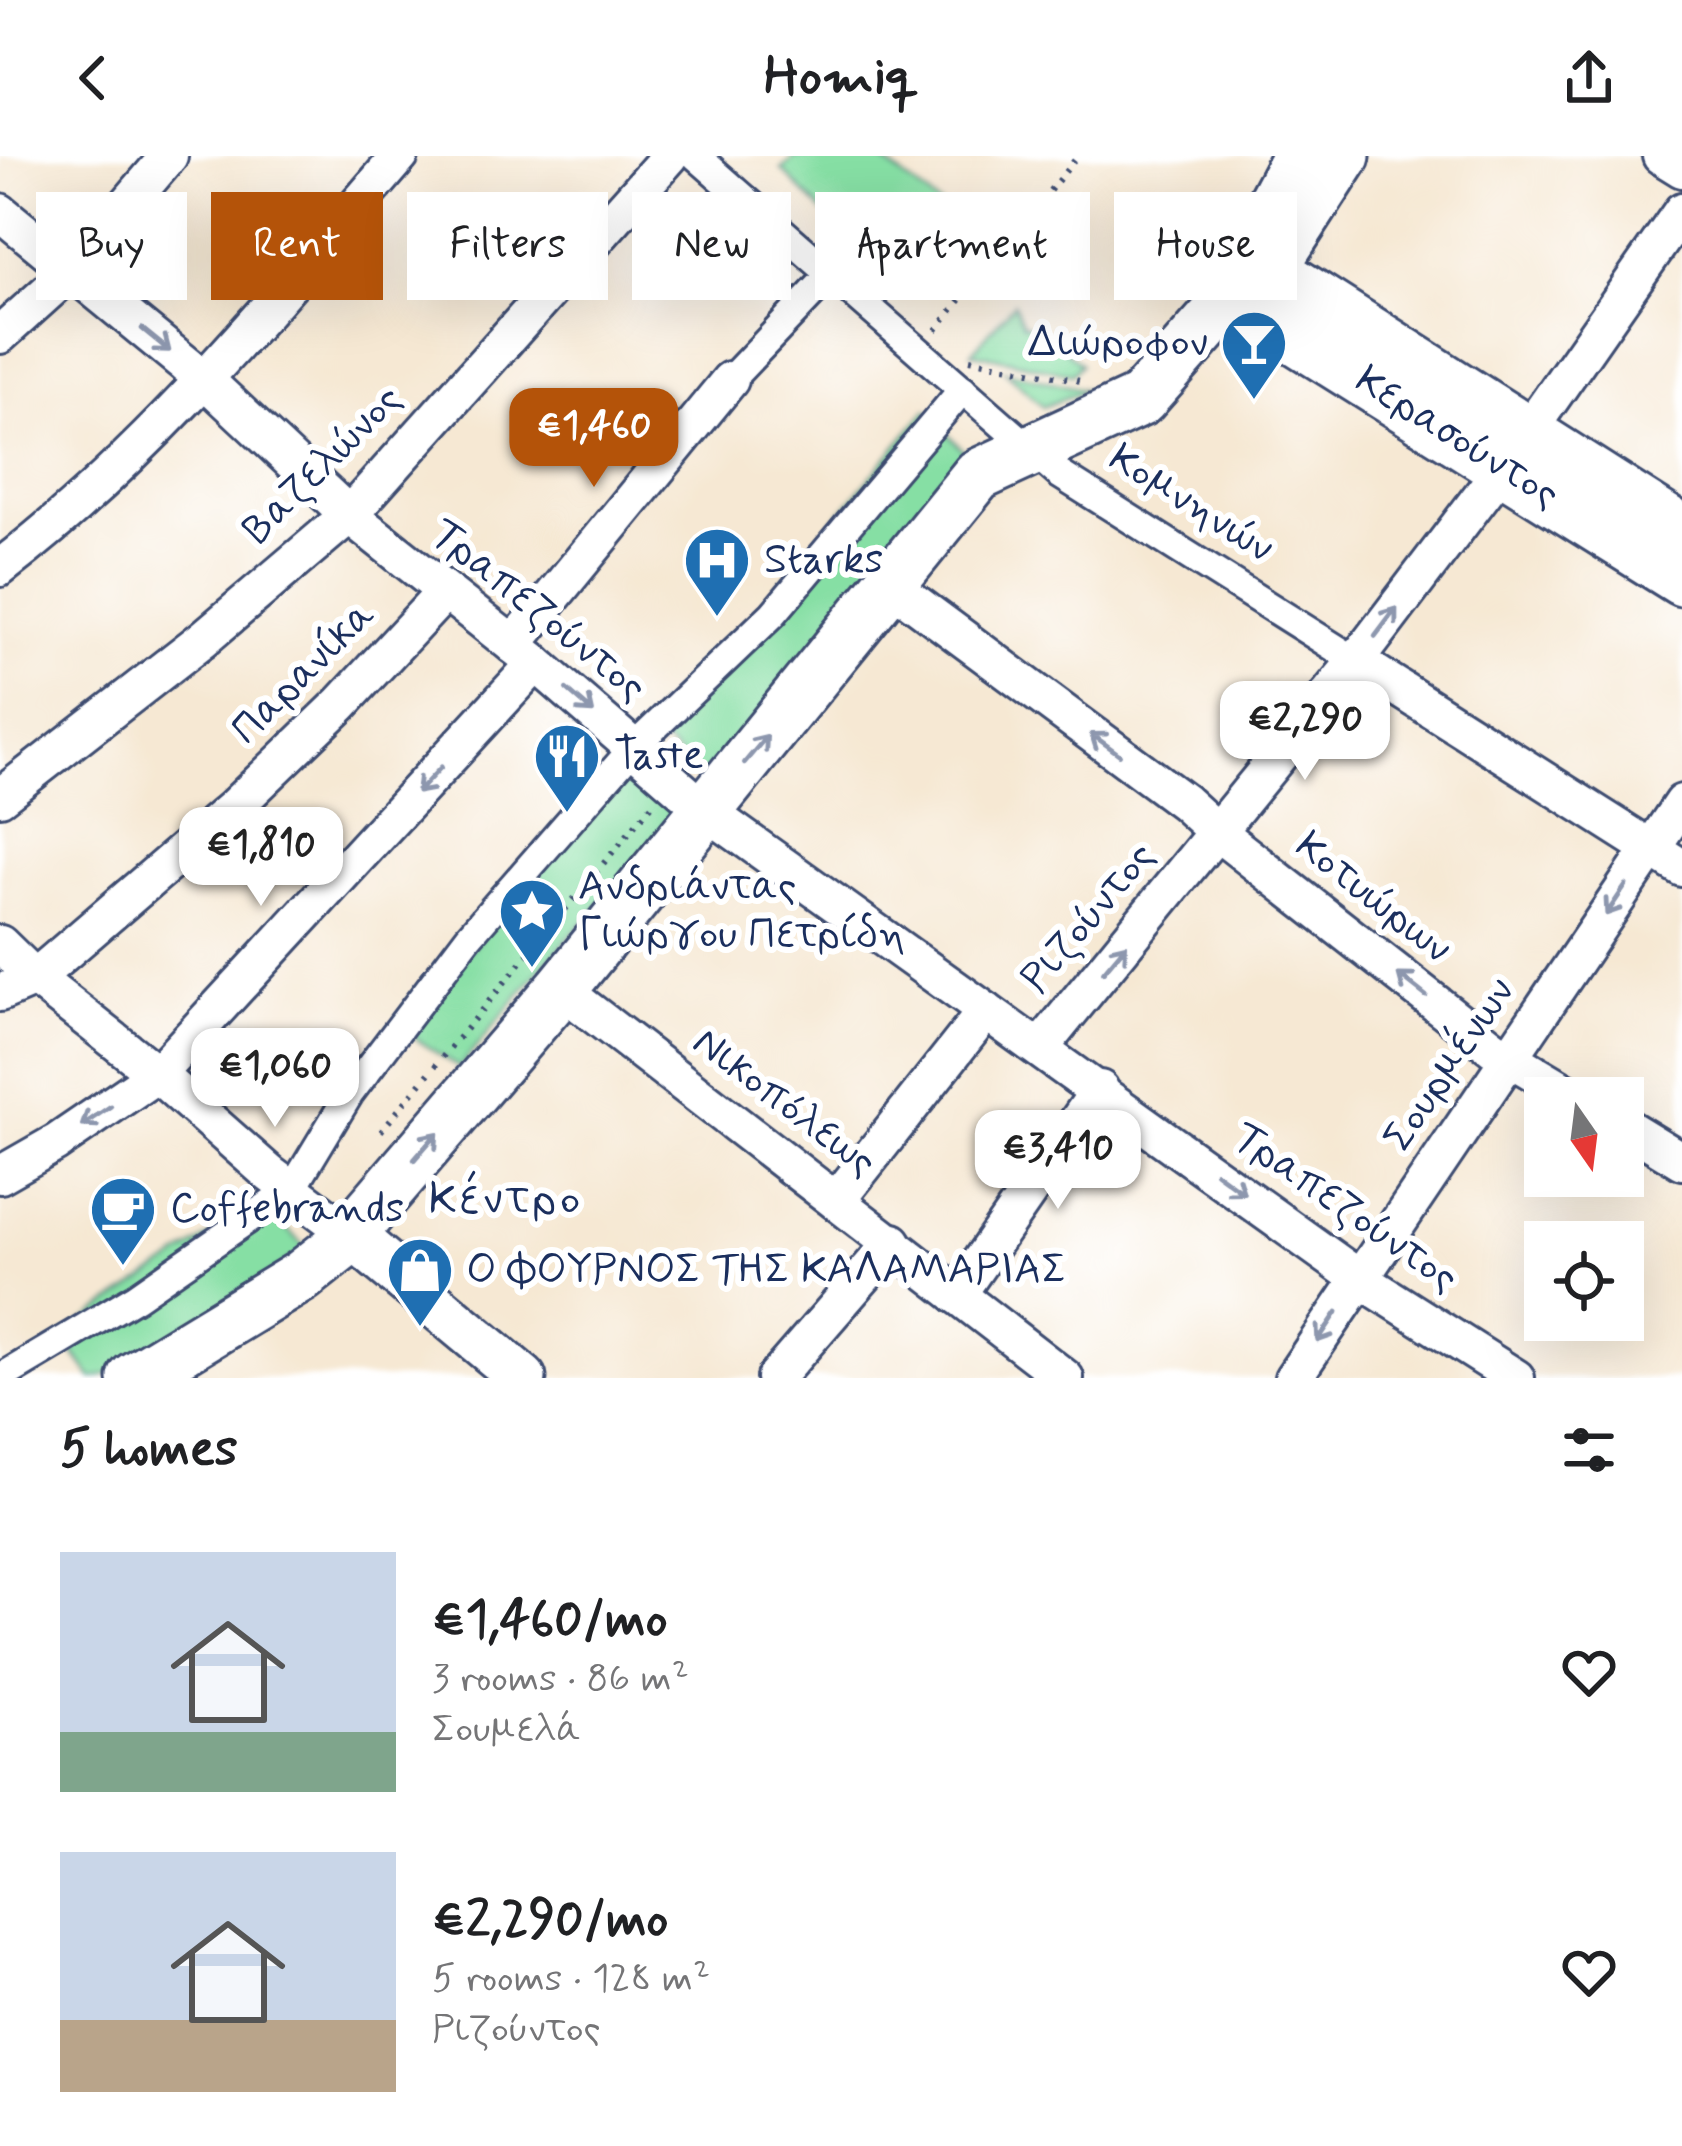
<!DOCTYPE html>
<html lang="en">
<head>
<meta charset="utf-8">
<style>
	:root { --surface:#fff; --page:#f6f6f6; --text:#202124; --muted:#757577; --accent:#b45309 }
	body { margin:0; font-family:Mynerve,sans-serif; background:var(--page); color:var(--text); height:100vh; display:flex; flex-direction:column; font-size:45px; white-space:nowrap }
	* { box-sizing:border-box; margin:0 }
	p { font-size:39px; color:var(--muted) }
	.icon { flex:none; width:66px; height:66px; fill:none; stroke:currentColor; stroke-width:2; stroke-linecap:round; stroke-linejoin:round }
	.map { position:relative; height:1222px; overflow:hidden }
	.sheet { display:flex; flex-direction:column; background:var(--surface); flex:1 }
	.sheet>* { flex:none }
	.guide { position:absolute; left:36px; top:36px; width:1611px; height:108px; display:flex; gap:24px }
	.needle { width:78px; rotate:166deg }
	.tools { position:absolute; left:1524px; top:921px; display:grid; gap:24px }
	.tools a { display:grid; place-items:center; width:120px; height:120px; border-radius:0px; background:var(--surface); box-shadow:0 12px 48px #0002; font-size:60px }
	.price { position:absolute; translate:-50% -102px; padding:0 27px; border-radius:24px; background:#fff; color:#222; font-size:39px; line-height:78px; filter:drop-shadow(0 3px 6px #0008) }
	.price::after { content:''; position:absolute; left:50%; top:72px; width:36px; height:27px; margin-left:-18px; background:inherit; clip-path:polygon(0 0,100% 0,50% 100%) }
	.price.selected { background:var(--accent); color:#fff }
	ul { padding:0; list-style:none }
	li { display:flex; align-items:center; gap:36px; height:300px; padding:0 60px }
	li span { display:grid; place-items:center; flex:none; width:336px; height:240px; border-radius:0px; color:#555 }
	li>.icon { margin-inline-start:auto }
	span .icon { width:144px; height:144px; fill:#fffc; stroke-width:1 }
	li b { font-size:51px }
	h2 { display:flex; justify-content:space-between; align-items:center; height:144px; padding:0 60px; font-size:51px }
	.chip { padding:0 42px; border-radius:0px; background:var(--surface); box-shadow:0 12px 48px #0002; font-size:42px; line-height:108px }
	.chip.selected { background:var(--accent); color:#fff }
	header { display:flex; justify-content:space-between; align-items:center; height:156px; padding:0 60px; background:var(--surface); font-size:54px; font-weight:800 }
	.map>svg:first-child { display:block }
	.green { fill:#86dfa4; stroke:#508781; stroke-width:3 }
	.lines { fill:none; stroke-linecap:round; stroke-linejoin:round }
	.pedestrian-casing { stroke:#3c4b70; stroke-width:33 }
	.minor-casing { stroke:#3c4b70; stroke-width:42 }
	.tertiary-casing { stroke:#3c4b70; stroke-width:51 }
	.secondary-casing { stroke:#3c4b70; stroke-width:57 }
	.path { stroke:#3c4b70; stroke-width:6; stroke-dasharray:3 9; stroke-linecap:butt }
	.pedestrian { stroke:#fff; stroke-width:27 }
	.minor { stroke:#fff; stroke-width:36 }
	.tertiary { stroke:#fff; stroke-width:45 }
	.secondary { stroke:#fff; stroke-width:51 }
	.oneway { stroke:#8d97ae }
	.labels { text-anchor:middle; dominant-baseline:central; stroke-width:12; stroke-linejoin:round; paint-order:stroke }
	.poi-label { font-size:42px; fill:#1b2f5e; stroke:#fff; text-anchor:start }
	.street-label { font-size:42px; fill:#1b2f5e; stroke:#fff }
	.neighbourhood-label { font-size:45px; letter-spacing:3px; fill:#1b2f5e; stroke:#fff }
</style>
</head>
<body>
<header><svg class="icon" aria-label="back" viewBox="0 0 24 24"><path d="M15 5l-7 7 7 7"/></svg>Homiq<svg class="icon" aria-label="share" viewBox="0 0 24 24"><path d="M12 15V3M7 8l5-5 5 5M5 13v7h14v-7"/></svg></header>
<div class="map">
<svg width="1682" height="1222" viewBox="0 0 1682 1222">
	<rect width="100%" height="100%" fill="#fff"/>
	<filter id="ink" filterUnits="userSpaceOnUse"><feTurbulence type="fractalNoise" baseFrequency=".00833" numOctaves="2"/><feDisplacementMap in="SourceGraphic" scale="24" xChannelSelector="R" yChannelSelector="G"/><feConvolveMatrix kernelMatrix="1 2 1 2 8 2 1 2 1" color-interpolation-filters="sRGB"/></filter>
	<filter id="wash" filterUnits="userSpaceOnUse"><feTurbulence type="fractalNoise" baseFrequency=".004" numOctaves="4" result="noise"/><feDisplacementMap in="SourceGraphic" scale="48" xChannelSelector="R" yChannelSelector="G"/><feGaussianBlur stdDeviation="2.7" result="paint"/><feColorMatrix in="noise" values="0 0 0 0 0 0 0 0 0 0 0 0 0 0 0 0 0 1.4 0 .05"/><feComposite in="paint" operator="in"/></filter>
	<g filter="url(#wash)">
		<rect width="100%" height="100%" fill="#f6e8d3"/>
		<!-- green -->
		<g class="green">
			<path d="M795,0H877L949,57L891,127L782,14Z"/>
			<path d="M1014,147L1023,168L1042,173L1081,208L1072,218L972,196Z"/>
			<path d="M1006,215L1086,234L1043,251Z"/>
			<path d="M927,254L975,308L710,627L655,578Z"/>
			<path d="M620,612L680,662L543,810L459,912L403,874Z"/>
			<path d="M259,1047L308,1093C271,1117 125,1222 92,1222L61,1180Z"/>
		</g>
	</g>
	<g filter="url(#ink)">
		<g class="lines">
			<defs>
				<g id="pedestrian">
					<path d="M696,0L1059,318L1356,505"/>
					<path d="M730,224L829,120"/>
					<path d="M0,1222L136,1141L292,1033L350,937L469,780L634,591L773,458L963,233"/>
				</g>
				<g id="minor">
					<path d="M1661,0L1682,13"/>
					<path d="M0,56L205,224L349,359L536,507L705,654L1360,1123L1516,1222"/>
					<path d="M0,179L71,115L169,0"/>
					<path d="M0,412C153,295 274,145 400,0"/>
					<path d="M891,429L1184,646L1218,677L1493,892L1577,942"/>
					<path d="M513,489L730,224"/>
					<path d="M1356,505L1682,712"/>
					<path d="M0,641L203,483L349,359L670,0"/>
					<path d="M0,788L35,822L157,918L270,1018L350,1078"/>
					<path d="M561,833L1065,1222"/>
					<path d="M0,837L35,822L233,652L341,548L445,436"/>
					<path d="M1040,892L1356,505L1504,310L1682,55"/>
					<path d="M1623,969L1682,1005"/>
					<path d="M0,1019L56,987L157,918L536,507"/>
					<path d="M836,1045L986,855"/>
					<path d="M957,1139L1100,933"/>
					<path d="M775,1222L893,1086"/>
					<path d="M1293,1222L1682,647"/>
				</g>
				<path id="tertiary" d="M350,1078L523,1222"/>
				<g id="secondary">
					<path d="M1238,112L1298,0"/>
					<path d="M1271,113L1682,375"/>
					<path d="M1231,142L1682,424"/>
					<path d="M134,1222L302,1120L340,1090L561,833L978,319L1141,244L1231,142L1271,113L1344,0"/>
				</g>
			</defs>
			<!-- pedestrian casing -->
			<use href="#pedestrian" class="pedestrian-casing"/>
			<!-- minor casing -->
			<use href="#minor" class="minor-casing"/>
			<!-- tertiary casing -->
			<use href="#tertiary" class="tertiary-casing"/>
			<!-- secondary casing -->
			<use href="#secondary" class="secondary-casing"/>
			<!-- path -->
			<g class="path">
				<path d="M936,174L1078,0"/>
				<path d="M970,203L1080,225"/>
				<path d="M381,975L652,649"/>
			</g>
			<!-- pedestrian -->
			<use href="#pedestrian" class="pedestrian"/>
			<!-- minor -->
			<use href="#minor" class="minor"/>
			<!-- tertiary -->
			<use href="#tertiary" class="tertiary"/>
			<!-- secondary -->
			<use href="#secondary" class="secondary"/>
		</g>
		<!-- one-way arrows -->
		<defs><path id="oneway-shaft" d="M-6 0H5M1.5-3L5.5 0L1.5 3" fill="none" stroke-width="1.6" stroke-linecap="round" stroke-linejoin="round" transform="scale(3)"/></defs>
		<g class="oneway">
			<use href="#oneway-shaft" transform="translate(156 184) rotate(39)"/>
			<use href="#oneway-shaft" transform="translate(1386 466) rotate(-53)"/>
			<use href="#oneway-shaft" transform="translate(580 545) rotate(41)"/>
			<use href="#oneway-shaft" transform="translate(1105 588) rotate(-144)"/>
			<use href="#oneway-shaft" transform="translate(756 593) rotate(-50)"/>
			<use href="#oneway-shaft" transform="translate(429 624) rotate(133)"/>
			<use href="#oneway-shaft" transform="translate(1616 744) rotate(124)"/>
			<use href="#oneway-shaft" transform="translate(1115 802) rotate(-50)"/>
			<use href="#oneway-shaft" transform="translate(1412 829) rotate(-142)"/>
			<use href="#oneway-shaft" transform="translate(96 960) rotate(146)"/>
			<use href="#oneway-shaft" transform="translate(426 990) rotate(-49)"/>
			<use href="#oneway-shaft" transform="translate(1230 1027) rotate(36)"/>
			<use href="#oneway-shaft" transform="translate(1327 1171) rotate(124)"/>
		</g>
	</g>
	<!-- icons -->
	<defs>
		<symbol id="bar-pin" viewBox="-11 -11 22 30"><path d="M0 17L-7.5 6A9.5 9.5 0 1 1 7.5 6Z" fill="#1f6fb2" stroke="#fff"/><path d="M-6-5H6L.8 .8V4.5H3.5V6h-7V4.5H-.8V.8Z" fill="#fff"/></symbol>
		<symbol id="hospital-pin" viewBox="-11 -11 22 30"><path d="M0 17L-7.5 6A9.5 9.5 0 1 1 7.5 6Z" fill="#1f6fb2" stroke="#fff"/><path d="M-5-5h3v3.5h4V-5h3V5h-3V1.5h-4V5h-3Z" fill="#fff"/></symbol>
		<symbol id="restaurant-pin" viewBox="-11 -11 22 30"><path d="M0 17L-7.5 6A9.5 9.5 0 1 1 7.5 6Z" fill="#1f6fb2" stroke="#fff"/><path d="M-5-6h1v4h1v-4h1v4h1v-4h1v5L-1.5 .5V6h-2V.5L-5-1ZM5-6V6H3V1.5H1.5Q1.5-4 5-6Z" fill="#fff"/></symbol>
		<symbol id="sight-pin" viewBox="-11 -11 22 30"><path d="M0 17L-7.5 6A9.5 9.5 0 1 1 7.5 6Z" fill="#1f6fb2" stroke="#fff"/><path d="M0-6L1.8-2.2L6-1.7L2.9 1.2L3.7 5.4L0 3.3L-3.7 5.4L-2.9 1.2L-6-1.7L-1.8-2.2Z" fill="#fff"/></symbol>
		<symbol id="cafe-pin" viewBox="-11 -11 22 30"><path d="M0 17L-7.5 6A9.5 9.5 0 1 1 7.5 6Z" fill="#1f6fb2" stroke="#fff"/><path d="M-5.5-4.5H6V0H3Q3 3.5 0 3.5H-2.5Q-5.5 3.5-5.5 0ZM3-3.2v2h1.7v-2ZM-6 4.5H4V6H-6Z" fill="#fff"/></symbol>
		<symbol id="shop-pin" viewBox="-11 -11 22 30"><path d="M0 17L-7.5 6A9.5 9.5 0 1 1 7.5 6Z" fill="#1f6fb2" stroke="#fff"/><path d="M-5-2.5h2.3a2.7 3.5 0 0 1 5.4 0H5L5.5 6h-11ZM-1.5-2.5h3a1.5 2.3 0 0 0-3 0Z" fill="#fff"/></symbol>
	</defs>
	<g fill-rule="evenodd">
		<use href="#bar-pin" x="1216" y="149" width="76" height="104"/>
		<use href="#hospital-pin" x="679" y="366" width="76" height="104"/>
		<use href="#restaurant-pin" x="529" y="562" width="76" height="104"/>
		<use href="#sight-pin" x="494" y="717" width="76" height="104"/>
		<use href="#cafe-pin" x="85" y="1015" width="76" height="104"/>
		<use href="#shop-pin" x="382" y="1076" width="76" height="104"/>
	</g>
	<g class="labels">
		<!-- poi labels -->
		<g class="poi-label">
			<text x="1208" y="187" text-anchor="end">Διώροφον</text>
			<text x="764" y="404">Starks</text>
			<text x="614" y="600">Taste</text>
			<text x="578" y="731">Ανδριάντας<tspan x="578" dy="48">Γιώργου Πετρίδη</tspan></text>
			<text x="170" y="1053">Coffebrands</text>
			<text x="466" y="1114">Ο ΦΟΥΡΝΟΣ ΤΗΣ ΚΑΛΑΜΑΡΙΑΣ</text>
		</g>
		<!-- street labels -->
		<g class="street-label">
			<text transform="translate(1457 282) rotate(32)">Κερασούντος</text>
			<text transform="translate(323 309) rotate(-45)">Βαζελώνος</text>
			<text transform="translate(1191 348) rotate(32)">Κομνηνών</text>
			<text transform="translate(538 455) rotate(39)">Τραπεζούντος</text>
			<text transform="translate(304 517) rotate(-45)">Παρανίκα</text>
			<text transform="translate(1373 742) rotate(38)">Κοτυώρων</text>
			<text transform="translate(1089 762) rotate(-50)">Ριζούντος</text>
			<text transform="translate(1450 909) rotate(-56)">Σουρμένων</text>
			<text transform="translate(784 947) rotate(37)">Νικοπόλεως</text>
			<text transform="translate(1345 1052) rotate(35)">Τραπεζούντος</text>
		</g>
		<!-- neighbourhood labels -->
		<g class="neighbourhood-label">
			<text x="506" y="1044">Κέντρο</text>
		</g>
	</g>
</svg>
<div class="tools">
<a><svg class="needle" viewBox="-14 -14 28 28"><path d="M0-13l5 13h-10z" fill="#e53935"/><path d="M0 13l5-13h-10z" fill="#757577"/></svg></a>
<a><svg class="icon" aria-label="locate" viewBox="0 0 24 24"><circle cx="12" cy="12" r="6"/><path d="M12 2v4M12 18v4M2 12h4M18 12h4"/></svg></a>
</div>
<b class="price selected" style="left:594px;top:334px">€1,460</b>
<b class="price" style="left:1305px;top:627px">€2,290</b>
<b class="price" style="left:261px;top:753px">€1,810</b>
<b class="price" style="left:275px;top:974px">€1,060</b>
<b class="price" style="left:1058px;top:1056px">€3,410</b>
<div class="guide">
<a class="chip">Buy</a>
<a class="chip selected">Rent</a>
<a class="chip">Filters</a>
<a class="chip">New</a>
<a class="chip">Apartment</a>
<a class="chip">House</a>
</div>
</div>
<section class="sheet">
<h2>5 homes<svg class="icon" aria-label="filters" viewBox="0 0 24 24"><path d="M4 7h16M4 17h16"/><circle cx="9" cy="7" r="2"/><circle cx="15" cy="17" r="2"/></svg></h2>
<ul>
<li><span style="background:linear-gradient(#c9d6e8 75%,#7fa58c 0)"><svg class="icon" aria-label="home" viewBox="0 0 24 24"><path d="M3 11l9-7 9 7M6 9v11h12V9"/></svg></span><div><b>€1,460/mo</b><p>3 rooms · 86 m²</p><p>Σουμελά</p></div><svg class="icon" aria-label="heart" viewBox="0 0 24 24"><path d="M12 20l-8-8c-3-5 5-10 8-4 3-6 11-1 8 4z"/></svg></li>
<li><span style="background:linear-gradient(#c9d6e8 70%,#b9a48a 0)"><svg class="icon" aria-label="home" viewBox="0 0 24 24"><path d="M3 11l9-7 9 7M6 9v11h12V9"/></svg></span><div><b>€2,290/mo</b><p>5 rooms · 128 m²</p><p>Ριζούντος</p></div><svg class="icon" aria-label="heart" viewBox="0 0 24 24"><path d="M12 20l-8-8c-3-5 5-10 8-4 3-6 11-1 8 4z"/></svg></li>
</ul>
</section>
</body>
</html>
